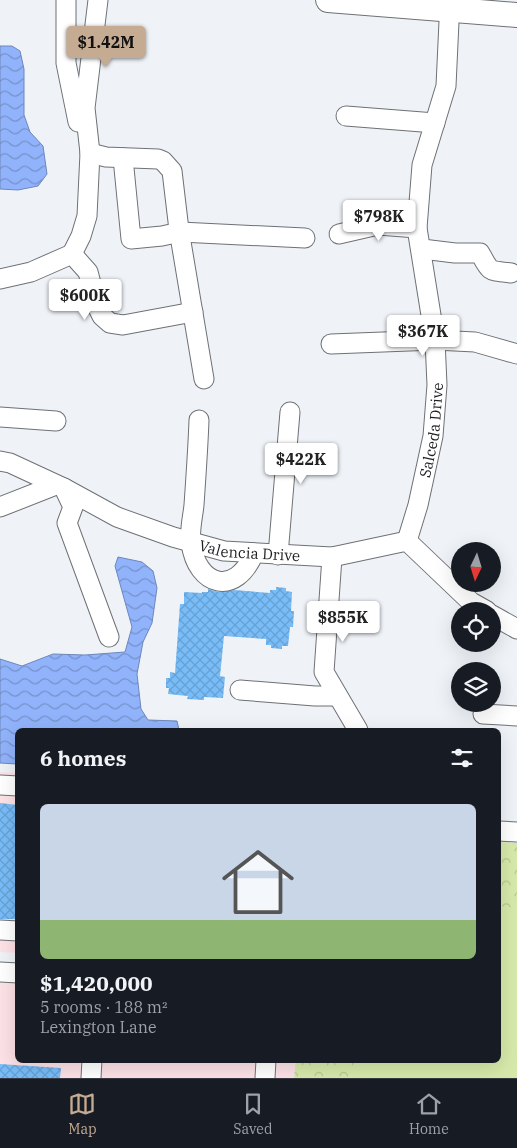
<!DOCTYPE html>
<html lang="en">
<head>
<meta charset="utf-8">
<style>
	:root { --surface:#171b24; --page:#242831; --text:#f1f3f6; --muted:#9ea1a6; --line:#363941; --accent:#c6ab93 }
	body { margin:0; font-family:"IBM Plex Serif",serif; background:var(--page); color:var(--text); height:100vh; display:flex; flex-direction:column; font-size:19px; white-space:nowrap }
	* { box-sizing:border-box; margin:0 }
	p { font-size:16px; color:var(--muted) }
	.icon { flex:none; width:28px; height:28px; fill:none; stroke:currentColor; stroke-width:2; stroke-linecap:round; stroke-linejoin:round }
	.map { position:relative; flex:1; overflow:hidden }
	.sheet { position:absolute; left:15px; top:728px; width:486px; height:335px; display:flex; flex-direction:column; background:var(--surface); border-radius:8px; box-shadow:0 5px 20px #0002 }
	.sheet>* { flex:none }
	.needle { width:32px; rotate:184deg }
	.tools { position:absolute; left:451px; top:542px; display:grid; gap:10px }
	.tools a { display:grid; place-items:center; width:50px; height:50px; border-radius:50%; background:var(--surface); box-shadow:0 5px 20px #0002; font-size:25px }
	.price { position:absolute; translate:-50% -42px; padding:0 11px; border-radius:5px; background:#fff; color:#222; font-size:16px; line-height:32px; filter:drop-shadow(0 1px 2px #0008) }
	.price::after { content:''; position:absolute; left:50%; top:30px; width:15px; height:11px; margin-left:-8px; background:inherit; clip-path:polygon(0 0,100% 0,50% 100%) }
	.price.current { background:var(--accent); color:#111 }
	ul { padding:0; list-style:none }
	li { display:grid; align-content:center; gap:10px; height:265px; padding:0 25px }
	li+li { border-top:1px solid var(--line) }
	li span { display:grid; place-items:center; height:155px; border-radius:8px; color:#555 }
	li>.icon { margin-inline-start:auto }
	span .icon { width:90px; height:90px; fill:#fffc; stroke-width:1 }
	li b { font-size:21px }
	h2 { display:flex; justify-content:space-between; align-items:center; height:60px; padding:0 25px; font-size:21px }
	.tab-bar { display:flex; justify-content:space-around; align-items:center; height:70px; border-top:1px solid var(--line); background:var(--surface); font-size:14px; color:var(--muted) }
	.tab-bar a { display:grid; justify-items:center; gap:2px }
	.tab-bar .current { color:var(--accent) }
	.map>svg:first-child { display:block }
	.education { fill:#fce1e6 }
	.forest { fill:url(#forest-crowns) }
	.pitch { fill:#d7e9aa }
	.water { fill:url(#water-waves); stroke:#6e87ba }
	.building { fill:url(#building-cross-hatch) }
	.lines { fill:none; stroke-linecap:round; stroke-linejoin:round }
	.minor-casing { stroke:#6d7175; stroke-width:21 }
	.major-casing { stroke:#6d7175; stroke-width:26 }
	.minor { stroke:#fff; stroke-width:19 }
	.major { stroke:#fff; stroke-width:24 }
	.labels { text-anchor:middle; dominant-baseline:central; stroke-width:4; stroke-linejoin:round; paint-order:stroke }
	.street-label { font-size:15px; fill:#1e1f21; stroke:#eff3f8 }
</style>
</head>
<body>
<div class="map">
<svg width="517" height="1078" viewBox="0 0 517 1078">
	<defs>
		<pattern id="forest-crowns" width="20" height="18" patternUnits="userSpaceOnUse" patternTransform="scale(1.25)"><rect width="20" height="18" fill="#d7e9aa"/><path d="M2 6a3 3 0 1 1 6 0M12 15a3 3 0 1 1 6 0" fill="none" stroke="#b8c792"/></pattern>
		<pattern id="water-waves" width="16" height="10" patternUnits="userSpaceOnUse" patternTransform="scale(1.25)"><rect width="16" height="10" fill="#91b3fb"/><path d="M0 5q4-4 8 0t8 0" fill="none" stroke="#7691cb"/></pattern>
		<pattern id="building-cross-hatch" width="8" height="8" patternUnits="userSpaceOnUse" patternTransform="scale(1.25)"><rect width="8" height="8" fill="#78bcf8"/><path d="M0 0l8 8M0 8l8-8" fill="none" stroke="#67a1d4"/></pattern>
	</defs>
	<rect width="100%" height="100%" fill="#eff3f8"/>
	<!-- education -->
	<g class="education">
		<path d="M0,772L17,773V953L0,952Z"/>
		<path d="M499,842L517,843V1078H0V982L17,983L18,1060H499Z"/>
	</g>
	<!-- forest -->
	<path class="forest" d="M499,842L517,843V1078H294L296,1060H499Z"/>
	<!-- pitch -->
	<path class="pitch" d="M499,906L517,908V1078H364L353,1060H499Z"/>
	<!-- water -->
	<g class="water">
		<path d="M0,46H12L20,51L24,69V115L30,132L43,146L47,174L38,186L18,190L0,189Z"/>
		<path d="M118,557L142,562L153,571L157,588L152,623L143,642L137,674L141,709L148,720L177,721L179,730H18L17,764L0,763V659L22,666L53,654L85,655L125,652L132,627L115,566Z"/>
	</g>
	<!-- building -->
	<g class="building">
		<path d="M276,587L286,588V591L292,592L291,611H294L293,627H290L288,646H282V649L271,648V645H266V639L224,636L220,676L225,677L223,698L204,697V700L187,699L188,696L168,694L169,688H166V678H170V672L175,673L180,604H184V592L202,593V592H208V589L218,592L234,590L270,593V590H276Z"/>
		<path d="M0,803L18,805V919H0Z"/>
		<path d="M0,1064L61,1068L60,1078H0Z"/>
	</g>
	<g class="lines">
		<defs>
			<g id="minor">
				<path d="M66,0V63L78,122"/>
				<path d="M346,116L435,123"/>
				<path d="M90,153L106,157L158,159L163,161L172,171L179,230L204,379"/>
				<path d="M123,158L131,239L162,236L180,232L305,238"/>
				<path d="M339,234L378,225L417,228"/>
				<path d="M422,249L455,253H480C491,273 488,270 511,273"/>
				<path d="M72,254L81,236L87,216L90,153L85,108L98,0"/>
				<path d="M0,279L31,272L72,254L88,272L97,306L102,316L110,323L123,325L193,312"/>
				<path d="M331,344L435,340L475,342L517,354"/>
				<path d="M0,417L56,421"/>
				<path d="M199,420C198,448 196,476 194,505C193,516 189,531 191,543C197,587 236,597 254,553"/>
				<path id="s1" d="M0,461L10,463L64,488L117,517L173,537L224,551L332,557L407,541L471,602L487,611"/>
				<path d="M64,488L73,507L67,523L109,637"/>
				<path d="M0,507L56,485"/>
				<path id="s2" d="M407,541L418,505L433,436L437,385L435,340L417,228L422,165L446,86L450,0"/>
				<path d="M278,555L290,412"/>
				<path d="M332,557L324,672L358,730"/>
				<path d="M492,615L517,629"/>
				<path d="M240,690L315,696H337"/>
				<path d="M483,714L517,716"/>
				<path d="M0,785L18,786"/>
				<path d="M499,831L517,832"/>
				<path d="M0,930L18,931"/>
				<path d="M0,972L18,973"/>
				<path d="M91,1078L92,1060"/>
				<path d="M265,1078L266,1060"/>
			</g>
			<path id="major" d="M328,0L517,15"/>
		</defs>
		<!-- minor casing -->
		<use href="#minor" class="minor-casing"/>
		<!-- major casing -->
		<use href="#major" class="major-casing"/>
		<!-- minor -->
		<use href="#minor" class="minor"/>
		<!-- major -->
		<use href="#major" class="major"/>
	</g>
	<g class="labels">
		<!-- street labels -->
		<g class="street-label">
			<text stroke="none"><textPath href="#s2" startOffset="114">Salceda Drive</textPath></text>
			<text stroke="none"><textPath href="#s1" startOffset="268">Valencia Drive</textPath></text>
		</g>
	</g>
</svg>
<div class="tools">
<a><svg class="needle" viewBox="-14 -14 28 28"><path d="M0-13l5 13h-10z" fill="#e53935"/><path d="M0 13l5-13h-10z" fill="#9ea1a6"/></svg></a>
<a><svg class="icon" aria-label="locate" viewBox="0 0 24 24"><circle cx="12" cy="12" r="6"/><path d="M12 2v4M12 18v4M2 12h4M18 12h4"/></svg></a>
<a><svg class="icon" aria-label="layers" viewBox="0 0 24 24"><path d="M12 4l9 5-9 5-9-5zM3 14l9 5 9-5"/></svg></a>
</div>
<b class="price current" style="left:106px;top:68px">$1.42M</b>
<b class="price" style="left:379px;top:242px">$798K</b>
<b class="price" style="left:85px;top:321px">$600K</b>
<b class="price" style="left:423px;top:357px">$367K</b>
<b class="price" style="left:301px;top:485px">$422K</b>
<b class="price" style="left:343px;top:643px">$855K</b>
<section class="sheet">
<h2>6 homes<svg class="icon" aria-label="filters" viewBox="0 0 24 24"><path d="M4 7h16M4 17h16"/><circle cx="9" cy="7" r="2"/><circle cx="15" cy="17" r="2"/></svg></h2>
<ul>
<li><span style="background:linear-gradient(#c9d6e8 75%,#8fb573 0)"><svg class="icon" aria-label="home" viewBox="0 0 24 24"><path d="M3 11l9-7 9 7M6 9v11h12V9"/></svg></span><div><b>$1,420,000</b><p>5 rooms · 188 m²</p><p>Lexington Lane</p></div></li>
</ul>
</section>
</div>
<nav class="tab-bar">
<a class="current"><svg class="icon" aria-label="map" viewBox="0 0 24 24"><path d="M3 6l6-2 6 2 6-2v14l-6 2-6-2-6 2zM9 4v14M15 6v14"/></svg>Map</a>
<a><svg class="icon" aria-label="saved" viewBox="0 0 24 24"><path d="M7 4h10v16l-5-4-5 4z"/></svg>Saved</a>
<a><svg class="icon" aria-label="home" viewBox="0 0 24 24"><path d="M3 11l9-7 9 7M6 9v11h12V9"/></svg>Home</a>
</nav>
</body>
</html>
